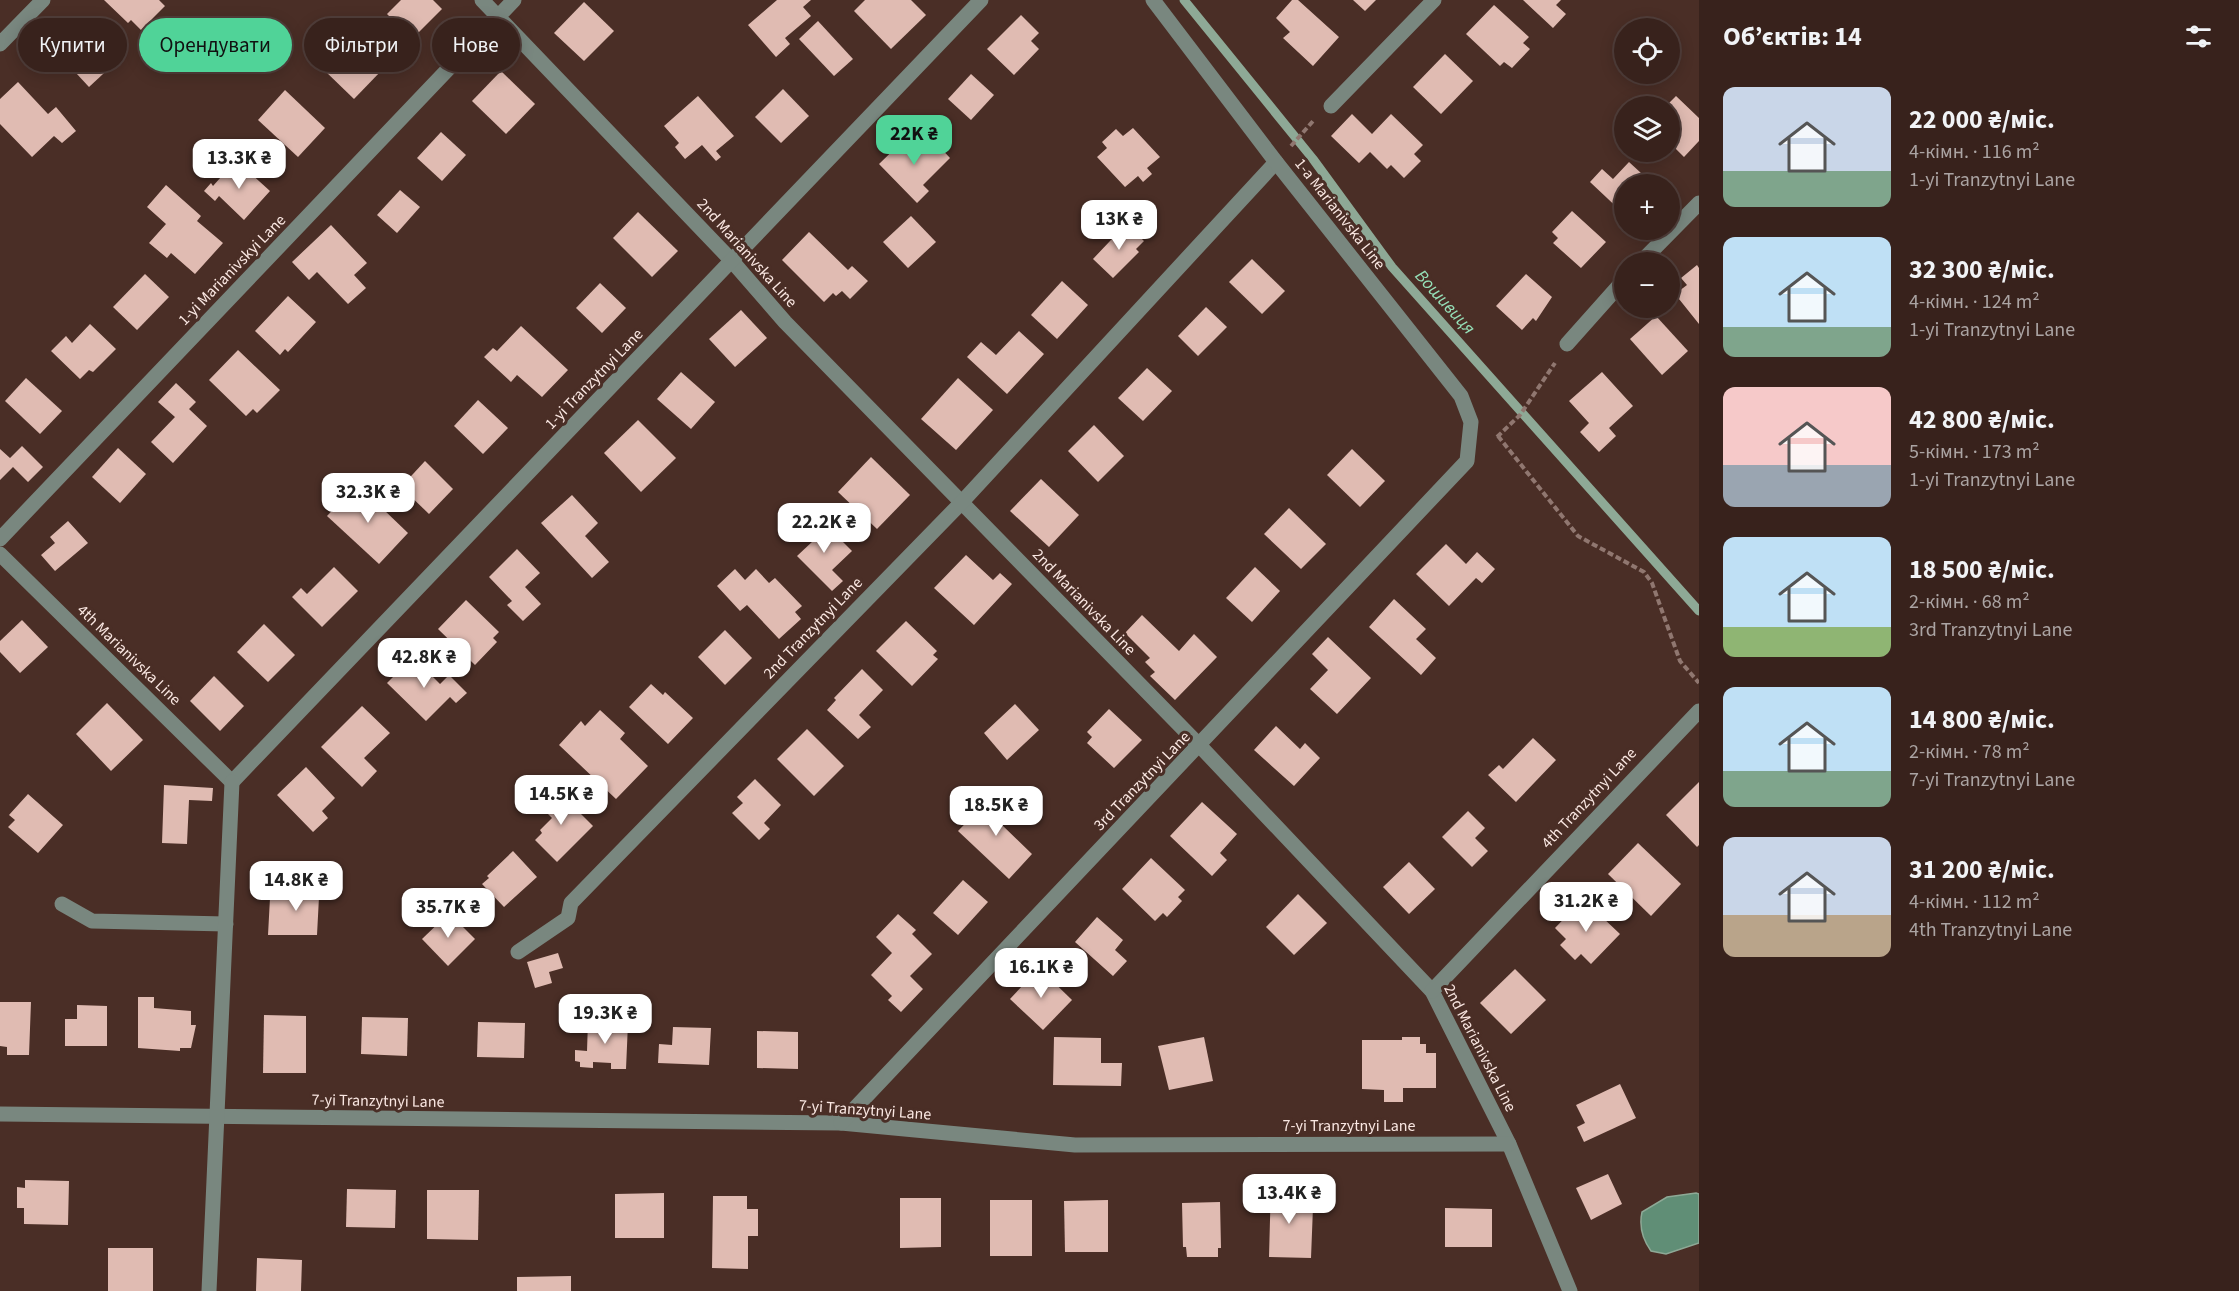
<!DOCTYPE html>
<html lang="uk">
<head>
<meta charset="utf-8">
<style>
	:root { --surface:#38221c; --page:#432f29; --text:#f1f3f6; --muted:#aba4a3; --line:#523f3b; --accent:#50d398 }
	body { margin:0; font-family:"Source Sans 3",sans-serif; background:var(--page); color:var(--text); height:100vh; display:flex; flex-direction:column; font-size:22px; white-space:nowrap }
	* { box-sizing:border-box; margin:0 }
	p { font-size:20px; color:var(--muted) }
	.icon { flex:none; width:33px; height:33px; fill:none; stroke:currentColor; stroke-width:2; stroke-linecap:round; stroke-linejoin:round }
	.map { position:relative; flex:1; overflow:hidden }
	.details { display:flex; flex-direction:column; background:var(--surface); width:540px }
	.details>* { flex:none }
	.top-card { position:absolute; left:18px; top:18px; width:570px; height:54px; display:flex; gap:12px }
	.controls { position:absolute; left:1614px; top:18px; display:grid; gap:12px }
	.controls a { display:grid; place-items:center; width:66px; height:66px; border-radius:50%; background:var(--surface); box-shadow:0 3px 15px #0003,0 0 0 2px var(--line); font-size:30px }
	.price { position:absolute; translate:-50% -51px; padding:0 14px; border-radius:12px; background:#fff; color:#222; font-size:20px; line-height:39px; filter:drop-shadow(0 2px 3px #0008) }
	.price::after { content:''; position:absolute; left:50%; top:36px; width:18px; height:14px; margin-left:-9px; background:inherit; clip-path:polygon(0 0,100% 0,50% 100%) }
	.price.current { background:var(--accent); color:#111 }
	ul { padding:0; list-style:none }
	li { display:flex; align-items:center; gap:18px; height:150px; padding:0 24px }
	li span { display:grid; place-items:center; flex:none; width:168px; height:120px; border-radius:12px; color:#555 }
	li>.icon { margin-inline-start:auto }
	span .icon { width:72px; height:72px; fill:#fffc; stroke-width:1 }
	li b { font-size:26px }
	h2 { display:flex; justify-content:space-between; align-items:center; height:72px; padding:0 24px; font-size:26px }
	.pill { padding:0 21px; border-radius:27px; background:var(--surface); box-shadow:0 3px 15px #0003,0 0 0 2px var(--line); font-size:21px; line-height:54px }
	.pill.current { background:var(--accent); color:#111 }
	main { display:flex; flex:1; min-height:0 }
	.map>svg:first-child { display:block }
	.water { fill:#608e76; stroke:#8ea996; stroke-width:1.5 }
	.lines { fill:none; stroke-linecap:round; stroke-linejoin:round }
	.stream { stroke:#8ea996; stroke-width:9 }
	.building { fill:#e0bbb2 }
	.path { stroke:#907770; stroke-width:4; stroke-dasharray:6 3; stroke-linecap:butt }
	.minor { stroke:#79877f; stroke-width:15 }
	.labels { text-anchor:middle; dominant-baseline:central; stroke-width:6; stroke-linejoin:round; paint-order:stroke }
	.street-label { font-size:16px; fill:#fae7e2; stroke:#4a2e26 }
	.water-label { font-size:18px; font-style:italic; fill:#96e1b9; stroke:#4a2e26 }
</style>
</head>
<body>
<main>
<div class="map">
<svg width="1699" height="1291" viewBox="0 0 1699 1291">
	<rect width="100%" height="100%" fill="#4a2e26"/>
	<!-- water -->
	<path class="water" d="M1696,1193L1699,1194V1243L1666,1254L1651,1251C1643,1240 1639,1226 1642,1212L1667,1197Z"/>
	<g class="lines">
		<!-- stream -->
		<path class="stream" d="M1184,0L1313,159L1392,267L1699,611"/>
	</g>
	<!-- building -->
	<g class="building">
		<path d="M104,0H159L165,6L141,30L131,20L128,23Z"/>
		<path d="M401,0H433L442,9L412,39L387,14Z"/>
		<path d="M777,0H811L803,7L811,16L785,38L790,44L776,57L748,25Z"/>
		<path d="M865,0H911L926,15L891,49L854,11Z"/>
		<path d="M1292,0H1298L1339,37L1313,66L1283,38L1290,32L1276,18Z"/>
		<path d="M1353,0H1376L1365,11Z"/>
		<path d="M1523,0H1561L1556,5L1566,14L1553,28Z"/>
		<path d="M584,2L614,31L584,61L554,33Z"/>
		<path d="M1494,5L1529,37L1523,43L1530,49L1512,68L1504,62L1500,66L1466,34Z"/>
		<path d="M1021,15L1039,33L1031,41L1039,49L1014,75L987,49Z"/>
		<path d="M77,20L116,62L89,87L50,45Z"/>
		<path d="M818,21L853,59L834,76L799,39Z"/>
		<path d="M351,41L382,70L354,99L324,70Z"/>
		<path d="M1445,54L1473,81L1441,114L1413,87Z"/>
		<path d="M501,71L535,104L506,134L472,101Z"/>
		<path d="M971,74L994,95L971,120L948,99Z"/>
		<path d="M18,82L48,114L56,107L76,131L62,143L54,136L32,157L0,124V99Z"/>
		<path d="M783,89L809,116L781,143L755,117Z"/>
		<path d="M285,90L325,128L298,157L258,120Z"/>
		<path d="M698,96L734,136L716,151L721,157L716,161L702,145L685,159L675,147L679,143L664,126Z"/>
		<path d="M1676,96L1699,118V141L1684,157L1670,143V106H1666Z"/>
		<path d="M1352,114L1372,134L1391,114L1423,145L1414,154L1421,161L1404,178L1391,165L1387,169L1370,152L1359,163L1331,136Z"/>
		<path d="M1133,128L1160,157L1147,168L1152,174L1143,182L1138,176L1125,187L1097,157L1107,148L1102,142L1116,129L1123,136Z"/>
		<path d="M441,132L466,155L442,181L417,158Z"/>
		<path d="M911,133L930,151L937,144L950,158L923,185L929,191L917,203L879,164Z"/>
		<path d="M236,160L270,191L244,220L219,196L215,201L204,191L211,183L213,186Z"/>
		<path d="M1629,162L1653,184H1624V214L1590,182L1602,169L1613,179Z"/>
		<path d="M166,185L201,216L197,221L223,243L195,274L171,253L167,258L149,243L166,224L147,207Z"/>
		<path d="M400,190L420,207L397,233L377,215Z"/>
		<path d="M1572,211L1606,242L1581,268L1553,243L1558,238L1552,232Z"/>
		<path d="M638,212L678,251L652,277L613,238Z"/>
		<path d="M911,216L936,242L908,268L883,242Z"/>
		<path d="M1126,224L1144,241L1136,249L1139,252L1113,278L1093,259Z"/>
		<path d="M331,225L367,263L354,275L366,288L348,304L317,272L309,280L292,262Z"/>
		<path d="M809,232L848,270L852,266L868,281L850,299L842,291L836,296L833,293L824,302L782,260Z"/>
		<path d="M1252,259L1285,291L1262,314L1229,282Z"/>
		<path d="M1697,265L1699,268V324L1675,294L1687,285L1681,278Z"/>
		<path d="M145,274L169,297L137,330L113,307Z"/>
		<path d="M1526,274L1552,297L1536,321L1533,318L1522,330L1496,306Z"/>
		<path d="M1062,281L1088,305L1057,339L1031,315Z"/>
		<path d="M600,283L626,308L602,333L576,308Z"/>
		<path d="M288,296L316,322L288,352L285,349L280,355L255,331Z"/>
		<path d="M1206,307L1227,327L1198,356L1178,336Z"/>
		<path d="M741,310L767,338L735,367L709,339Z"/>
		<path d="M1656,316L1688,351L1662,375L1630,339Z"/>
		<path d="M90,324L116,349L93,372L89,370L80,379L51,351L66,336L72,343Z"/>
		<path d="M521,326L568,370L542,397L517,375L511,382L484,357L493,348L497,351Z"/>
		<path d="M1019,331L1044,354L1007,394L967,357L981,342L996,355Z"/>
		<path d="M238,350L280,390L257,413L253,409L246,416L209,380Z"/>
		<path d="M1147,368L1172,391L1143,421L1118,398Z"/>
		<path d="M681,372L715,402L691,429L657,399Z"/>
		<path d="M1602,372L1633,406L1609,428L1616,436L1599,452L1580,432L1589,423L1569,401Z"/>
		<path d="M26,378L62,411L40,434L5,401Z"/>
		<path d="M958,378L993,410L956,450L921,419Z"/>
		<path d="M176,383L196,402L189,409L207,426L173,463L151,442L175,417L158,402Z"/>
		<path d="M478,400L508,428L483,454L454,426Z"/>
		<path d="M638,420L676,458L641,492L604,453Z"/>
		<path d="M1094,425L1124,456L1098,482L1068,451Z"/>
		<path d="M22,446L43,467L28,482L13,467L0,480V449L10,458Z"/>
		<path d="M118,448L146,474L120,503L92,477Z"/>
		<path d="M1352,449L1385,481L1360,507L1327,475Z"/>
		<path d="M871,457L910,495L877,529L838,492Z"/>
		<path d="M425,461L453,489L429,514L401,487Z"/>
		<path d="M1041,479L1079,515L1049,547L1010,511Z"/>
		<path d="M357,484L408,533L379,564L327,516Z"/>
		<path d="M572,495L598,523L585,536L609,562L592,578L541,523Z"/>
		<path d="M1289,508L1326,544L1301,569L1264,534Z"/>
		<path d="M68,521L88,543L55,571L41,555L55,543L50,537Z"/>
		<path d="M817,521L824,529L827,526L852,551L832,570L843,581L832,591L797,556L813,541L805,532Z"/>
		<path d="M1446,544L1466,564L1477,552L1495,569L1482,583L1476,578L1449,606L1416,574Z"/>
		<path d="M517,549L540,573L525,587L541,604L523,621L507,605L512,601L489,577Z"/>
		<path d="M966,555L993,580L1000,573L1012,584L974,625L934,588Z"/>
		<path d="M334,567L358,591L322,627L292,597L301,588L307,594Z"/>
		<path d="M1255,567L1280,591L1252,622L1226,598Z"/>
		<path d="M735,569L745,580L756,569L769,583L775,578L802,606L795,612L801,619L779,639L747,605L740,611L717,586Z"/>
		<path d="M1394,599L1426,629L1416,639L1436,658L1421,675L1369,627Z"/>
		<path d="M466,600L499,632L493,638L497,642L475,665L438,629Z"/>
		<path d="M1142,615L1179,651L1194,634L1217,657L1175,700L1150,676L1155,672L1145,662L1150,658L1125,633Z"/>
		<path d="M22,620L48,647L20,673L0,652V641Z"/>
		<path d="M906,621L937,651L933,655L938,659L912,686L876,651Z"/>
		<path d="M264,624L295,655L268,682L237,652Z"/>
		<path d="M725,630L752,658L725,685L698,657Z"/>
		<path d="M1328,637L1371,678L1337,714L1310,689L1328,670L1312,654Z"/>
		<path d="M413,657L440,684L449,675L467,693L456,703L450,697L426,721L387,683Z"/>
		<path d="M862,669L883,690L859,715L871,727L858,739L827,710L836,700L834,698Z"/>
		<path d="M214,676L244,706L220,731L190,701Z"/>
		<path d="M651,684L663,695L665,692L693,718L668,744L629,707Z"/>
		<path d="M107,703L143,740L111,771L76,734Z"/>
		<path d="M1015,704L1039,730L1007,760L984,733Z"/>
		<path d="M362,706L390,733L364,758L377,771L362,787L321,747Z"/>
		<path d="M1109,709L1142,740L1114,768L1087,743L1092,737L1087,732Z"/>
		<path d="M600,710L625,733L620,739L648,766L616,799L559,745L581,721L585,726Z"/>
		<path d="M1276,726L1300,749L1305,743L1320,758L1294,786L1254,750Z"/>
		<path d="M807,729L844,766L814,796L777,759Z"/>
		<path d="M1533,738L1556,760L1516,802L1488,775L1499,765L1503,769Z"/>
		<path d="M306,767L335,798L322,811L328,818L313,832L277,795Z"/>
		<path d="M755,779L781,805L764,823L770,829L759,840L732,813L743,803L737,797Z"/>
		<path d="M1699,782V845L1697,847L1666,815Z"/>
		<path d="M164,785L213,788L212,801L189,800L187,844L162,843Z"/>
		<path d="M558,791L593,826L557,862L535,840L542,833L540,830L552,818L536,802L545,793L555,794Z"/>
		<path d="M28,794L63,825L38,853L8,827L15,820L9,815Z"/>
		<path d="M993,795L1013,815V821L1002,825L1032,854L1009,879L958,831Z"/>
		<path d="M1202,802L1237,834L1220,853L1227,860L1212,876L1170,836Z"/>
		<path d="M1468,811L1485,828L1475,838L1488,851L1472,867L1442,837Z"/>
		<path d="M1638,843L1681,884L1651,916L1608,874Z"/>
		<path d="M513,851L537,877L504,907L482,884L489,878L487,876Z"/>
		<path d="M1151,858L1185,890L1178,897L1182,901L1167,917L1163,913L1155,921L1122,889Z"/>
		<path d="M1409,862L1435,889L1409,914L1383,887Z"/>
		<path d="M306,874L320,878L317,935H268L270,898L305,900Z"/>
		<path d="M963,880L988,902L958,935L933,913Z"/>
		<path d="M1298,894L1327,923L1294,955L1266,927Z"/>
		<path d="M1583,899L1620,934L1591,964L1581,954L1575,960L1560,945L1566,939L1555,928Z"/>
		<path d="M449,913L475,939L448,966L422,939Z"/>
		<path d="M898,914L916,930L912,934L932,954L910,976L923,989L901,1012L888,1000L892,996L871,975L892,953L876,937Z"/>
		<path d="M1097,917L1123,940L1115,950L1127,961L1113,976L1075,942Z"/>
		<path d="M558,953L563,968L549,972L552,983L535,988L527,962Z"/>
		<path d="M1039,968L1072,1000L1043,1030L1010,999Z"/>
		<path d="M1515,969L1546,1000L1511,1034L1480,1003Z"/>
		<path d="M138,997H154V1008L191,1011V1025H196L191,1048H180V1051L138,1048Z"/>
		<path d="M0,1002H31L29,1055H7V1047L0,1046Z"/>
		<path d="M77,1005L107,1006V1046H65V1019H77Z"/>
		<path d="M264,1015L306,1016V1073H263Z"/>
		<path d="M362,1017L408,1018L407,1056L361,1054Z"/>
		<path d="M588,1021L628,1023L626,1069H611V1063L593,1062V1068L580,1067V1062L575,1061V1050L587,1051Z"/>
		<path d="M478,1022L525,1023L524,1058L477,1057Z"/>
		<path d="M673,1027L711,1028L709,1065L658,1063L659,1044L672,1045Z"/>
		<path d="M757,1031L798,1032V1069L757,1068Z"/>
		<path d="M1054,1037L1101,1038V1063H1122L1121,1086L1053,1085Z"/>
		<path d="M1204,1037L1213,1081L1169,1090L1158,1046Z"/>
		<path d="M1402,1037H1420V1044H1426V1053H1436V1088H1403V1102H1384V1090L1362,1089V1040H1402Z"/>
		<path d="M1620,1084L1636,1118L1584,1142L1577,1127L1585,1123L1576,1105Z"/>
		<path d="M1608,1174L1622,1204L1591,1220L1576,1188Z"/>
		<path d="M25,1180L69,1181L68,1225L24,1224V1208H17V1187L25,1188Z"/>
		<path d="M1271,1183H1293L1292,1206L1313,1207L1311,1258L1269,1257Z"/>
		<path d="M347,1189L396,1190L395,1228L346,1227Z"/>
		<path d="M427,1190H479L478,1240L427,1239Z"/>
		<path d="M664,1193V1238H615V1194Z"/>
		<path d="M713,1196H747V1209H758V1236H748V1269L712,1268Z"/>
		<path d="M900,1198H941V1247L900,1248Z"/>
		<rect x="990" y="1200" width="42" height="56"/>
		<path d="M1108,1200V1252H1065L1064,1201Z"/>
		<path d="M1220,1202L1221,1248H1218V1257H1187L1186,1247H1183L1182,1203Z"/>
		<path d="M1445,1208L1492,1209V1247H1445Z"/>
		<rect x="108" y="1248" width="45" height="43"/>
		<path d="M257,1258L302,1260L301,1291H256Z"/>
		<path d="M571,1276V1291H517V1277Z"/>
	</g>
	<g class="lines">
		<!-- path -->
		<g class="path">
			<path d="M1291,146L1314,120"/>
			<path d="M1498,436L1578,536L1644,572L1652,583L1680,661L1699,683"/>
			<path d="M1497,437L1520,415L1555,363"/>
		</g>
		<!-- minor -->
		<g class="minor">
			<path d="M482,0L732,261L785,322L1200,746L1432,991L1509,1144L1570,1291"/>
			<path d="M0,44L43,0"/>
			<path d="M1331,106L1434,0"/>
			<path d="M1641,262L1699,203"/>
			<path d="M1567,344L1624,280"/>
			<path d="M0,539L514,0"/>
			<path d="M0,554L232,782"/>
			<path d="M232,782L981,0"/>
			<path d="M62,904L92,921L226,924"/>
			<path d="M518,952L568,918L571,903L961,503L1276,162"/>
			<path d="M1432,991L1699,711"/>
			<path d="M0,1114L841,1123L1075,1145L1509,1144"/>
			<path d="M841,1123L1467,461L1471,422L1461,396L1276,162L1153,0"/>
			<path d="M209,1291L232,782"/>
		</g>
	</g>
	<g class="labels">
		<!-- street labels -->
		<g class="street-label">
			<text transform="translate(1340 214) rotate(52)">1-a Marianivska Line</text>
			<text transform="translate(747 253) rotate(48)">2nd Marianivska Line</text>
			<text transform="translate(232 270) rotate(-46)">1-yi Marianivskyi Lane</text>
			<text transform="translate(594 379) rotate(-46)">1-yi Tranzytnyi Lane</text>
			<text transform="translate(1084 602) rotate(46)">2nd Marianivska Line</text>
			<text transform="translate(813 628) rotate(-46)">2nd Tranzytnyi Lane</text>
			<text transform="translate(129 655) rotate(44)">4th Marianivska Line</text>
			<text transform="translate(1142 781) rotate(-46)">3rd Tranzytnyi Lane</text>
			<text transform="translate(1589 798) rotate(-47)">4th Tranzytnyi Lane</text>
			<text transform="translate(1480 1048) rotate(63)">2nd Marianivska Line</text>
			<text transform="translate(378 1101) rotate(1)">7-yi Tranzytnyi Lane</text>
			<text transform="translate(865 1110) rotate(4)">7-yi Tranzytnyi Lane</text>
			<text x="1349" y="1126">7-yi Tranzytnyi Lane</text>
		</g>
		<!-- water labels -->
		<g class="water-label">
			<text transform="translate(1445 302) rotate(48)">Вошивиця</text>
		</g>
	</g>
</svg>
<div class="controls">
<a><svg class="icon" aria-label="locate" viewBox="0 0 24 24"><circle cx="12" cy="12" r="6"/><path d="M12 2v4M12 18v4M2 12h4M18 12h4"/></svg></a>
<a><svg class="icon" aria-label="layers" viewBox="0 0 24 24"><path d="M12 4l9 5-9 5-9-5zM3 14l9 5 9-5"/></svg></a>
<a>+</a>
<a>−</a>
</div>
<b class="price current" style="left:914px;top:166px">22K ₴</b>
<b class="price" style="left:239px;top:190px">13.3K ₴</b>
<b class="price" style="left:1119px;top:251px">13K ₴</b>
<b class="price" style="left:368px;top:524px">32.3K ₴</b>
<b class="price" style="left:824px;top:554px">22.2K ₴</b>
<b class="price" style="left:424px;top:689px">42.8K ₴</b>
<b class="price" style="left:561px;top:826px">14.5K ₴</b>
<b class="price" style="left:996px;top:837px">18.5K ₴</b>
<b class="price" style="left:296px;top:912px">14.8K ₴</b>
<b class="price" style="left:1586px;top:933px">31.2K ₴</b>
<b class="price" style="left:448px;top:939px">35.7K ₴</b>
<b class="price" style="left:1041px;top:999px">16.1K ₴</b>
<b class="price" style="left:605px;top:1045px">19.3K ₴</b>
<b class="price" style="left:1289px;top:1225px">13.4K ₴</b>
<div class="top-card">
<a class="pill">Купити</a>
<a class="pill current">Орендувати</a>
<a class="pill">Фільтри</a>
<a class="pill">Нове</a>
</div>
</div>
<section class="details">
<h2>Об’єктів: 14<svg class="icon" aria-label="filters" viewBox="0 0 24 24"><path d="M4 7h16M4 17h16"/><circle cx="9" cy="7" r="2"/><circle cx="15" cy="17" r="2"/></svg></h2>
<ul>
<li><span style="background:linear-gradient(#c9d6e8 70%,#7fa58c 0)"><svg class="icon" aria-label="home" viewBox="0 0 24 24"><path d="M3 11l9-7 9 7M6 9v11h12V9"/></svg></span><div><b>22 000 ₴/міс.</b><p>4-кімн. · 116 m²</p><p>1-yi Tranzytnyi Lane</p></div></li>
<li><span style="background:linear-gradient(#bfe0f5 75%,#7fa58c 0)"><svg class="icon" aria-label="home" viewBox="0 0 24 24"><path d="M3 11l9-7 9 7M6 9v11h12V9"/></svg></span><div><b>32 300 ₴/міс.</b><p>4-кімн. · 124 m²</p><p>1-yi Tranzytnyi Lane</p></div></li>
<li><span style="background:linear-gradient(#f6c9c9 65%,#9aa5b1 0)"><svg class="icon" aria-label="home" viewBox="0 0 24 24"><path d="M3 11l9-7 9 7M6 9v11h12V9"/></svg></span><div><b>42 800 ₴/міс.</b><p>5-кімн. · 173 m²</p><p>1-yi Tranzytnyi Lane</p></div></li>
<li><span style="background:linear-gradient(#bfe0f5 75%,#8fb573 0)"><svg class="icon" aria-label="home" viewBox="0 0 24 24"><path d="M3 11l9-7 9 7M6 9v11h12V9"/></svg></span><div><b>18 500 ₴/міс.</b><p>2-кімн. · 68 m²</p><p>3rd Tranzytnyi Lane</p></div></li>
<li><span style="background:linear-gradient(#bfe0f5 70%,#7fa58c 0)"><svg class="icon" aria-label="home" viewBox="0 0 24 24"><path d="M3 11l9-7 9 7M6 9v11h12V9"/></svg></span><div><b>14 800 ₴/міс.</b><p>2-кімн. · 78 m²</p><p>7-yi Tranzytnyi Lane</p></div></li>
<li><span style="background:linear-gradient(#c9d6e8 65%,#b9a48a 0)"><svg class="icon" aria-label="home" viewBox="0 0 24 24"><path d="M3 11l9-7 9 7M6 9v11h12V9"/></svg></span><div><b>31 200 ₴/міс.</b><p>4-кімн. · 112 m²</p><p>4th Tranzytnyi Lane</p></div></li>
</ul>
</section>
</main>
</body>
</html>
